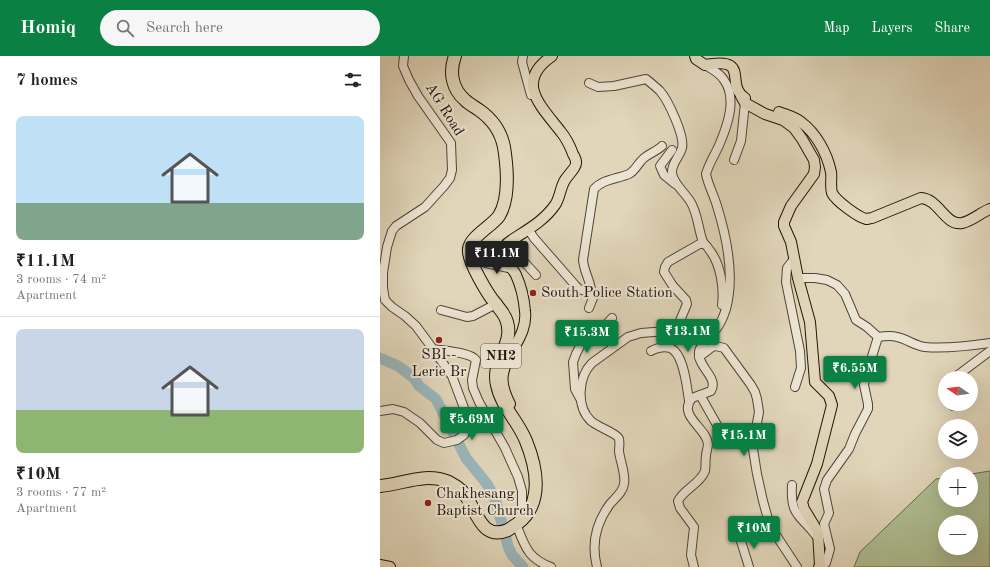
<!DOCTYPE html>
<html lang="en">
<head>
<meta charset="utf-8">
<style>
	:root { --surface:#fff; --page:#f6f6f6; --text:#222; --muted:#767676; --line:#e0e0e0; --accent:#0b8043 }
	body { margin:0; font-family:"Old Standard TT",serif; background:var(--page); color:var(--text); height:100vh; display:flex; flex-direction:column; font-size:15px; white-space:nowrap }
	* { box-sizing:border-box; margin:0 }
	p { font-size:13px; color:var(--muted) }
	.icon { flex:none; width:22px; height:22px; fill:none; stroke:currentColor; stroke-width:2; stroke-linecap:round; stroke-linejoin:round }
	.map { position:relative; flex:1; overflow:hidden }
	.details { display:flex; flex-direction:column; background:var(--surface); width:380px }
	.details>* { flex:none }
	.needle { width:26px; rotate:283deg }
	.tools { position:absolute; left:558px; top:315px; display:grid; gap:8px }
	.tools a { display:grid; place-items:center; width:40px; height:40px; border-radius:50%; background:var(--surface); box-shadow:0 4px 16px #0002; font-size:20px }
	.price { position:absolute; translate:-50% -34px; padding:0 9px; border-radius:4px; background:var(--accent); color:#fff; font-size:13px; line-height:26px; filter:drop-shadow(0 1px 2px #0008) }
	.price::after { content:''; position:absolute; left:50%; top:24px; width:12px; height:9px; margin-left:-6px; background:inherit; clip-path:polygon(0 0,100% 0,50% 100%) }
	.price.current { background:#222; color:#fff }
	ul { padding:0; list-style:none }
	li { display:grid; align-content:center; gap:8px; height:212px; padding:0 16px }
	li+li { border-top:1px solid var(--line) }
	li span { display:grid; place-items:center; height:124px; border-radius:8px; color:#555 }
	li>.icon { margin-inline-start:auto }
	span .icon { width:72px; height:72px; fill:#fffc; stroke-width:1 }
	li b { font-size:17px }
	h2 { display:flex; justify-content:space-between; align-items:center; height:48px; padding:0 16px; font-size:17px }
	header { display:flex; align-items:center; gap:24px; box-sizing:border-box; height:56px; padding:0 20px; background:var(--accent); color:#fff }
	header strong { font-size:19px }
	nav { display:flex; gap:22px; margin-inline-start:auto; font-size:14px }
	.search { width:280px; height:36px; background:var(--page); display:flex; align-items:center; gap:10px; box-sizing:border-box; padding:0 14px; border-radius:22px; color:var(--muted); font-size:15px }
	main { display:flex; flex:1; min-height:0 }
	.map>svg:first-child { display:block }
	.green { fill:#aebf93; stroke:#666a4f; fill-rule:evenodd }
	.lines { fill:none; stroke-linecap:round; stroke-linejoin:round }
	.river { stroke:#9bb6bc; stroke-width:11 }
	.minor-casing { stroke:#504437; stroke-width:10 }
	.major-casing { stroke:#1f140b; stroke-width:12 }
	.highway-casing { stroke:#1f140b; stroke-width:14 }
	.minor { stroke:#ece4d2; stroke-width:8 }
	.major { stroke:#e1d6ba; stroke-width:10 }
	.highway { stroke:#e1d6ba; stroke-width:12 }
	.poi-dot { fill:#8f2418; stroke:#ece4d2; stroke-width:1.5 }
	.labels { text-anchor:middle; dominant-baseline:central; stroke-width:4; stroke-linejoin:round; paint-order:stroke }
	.shield { fill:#ece4d2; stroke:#5c5247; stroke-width:1 }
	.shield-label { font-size:14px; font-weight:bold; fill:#1f140b }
	.street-label { font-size:15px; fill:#1f140b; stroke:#ece4d2 }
	.poi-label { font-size:15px; fill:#1f140b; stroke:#ece4d2; text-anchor:start }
</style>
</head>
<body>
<header>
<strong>Homiq</strong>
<div class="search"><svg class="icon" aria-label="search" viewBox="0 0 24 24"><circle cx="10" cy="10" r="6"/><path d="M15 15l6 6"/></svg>Search here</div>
<nav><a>Map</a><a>Layers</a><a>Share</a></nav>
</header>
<main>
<section class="details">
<h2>7 homes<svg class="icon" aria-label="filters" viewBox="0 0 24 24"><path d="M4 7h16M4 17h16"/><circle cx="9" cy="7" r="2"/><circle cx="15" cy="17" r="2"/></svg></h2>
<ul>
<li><span style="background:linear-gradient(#bfe0f5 70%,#7fa58c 0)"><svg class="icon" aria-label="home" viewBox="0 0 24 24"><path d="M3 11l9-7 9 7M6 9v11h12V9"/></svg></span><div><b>₹11.1M</b><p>3 rooms · 74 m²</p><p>Apartment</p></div></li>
<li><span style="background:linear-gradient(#c9d6e8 65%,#8fb573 0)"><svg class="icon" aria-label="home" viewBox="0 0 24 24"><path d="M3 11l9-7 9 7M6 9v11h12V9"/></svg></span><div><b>₹10M</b><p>3 rooms · 77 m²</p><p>Apartment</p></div></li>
</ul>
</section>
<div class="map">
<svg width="610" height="511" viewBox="0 0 610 511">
	<rect width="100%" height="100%" fill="#e1d6ba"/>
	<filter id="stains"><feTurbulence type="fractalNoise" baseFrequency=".005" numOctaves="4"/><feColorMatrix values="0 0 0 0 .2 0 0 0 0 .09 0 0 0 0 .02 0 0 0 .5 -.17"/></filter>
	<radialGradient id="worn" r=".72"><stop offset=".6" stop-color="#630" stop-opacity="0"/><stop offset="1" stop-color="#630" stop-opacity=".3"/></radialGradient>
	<!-- green -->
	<path class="green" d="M610,415V511H474L480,496L556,423L565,422V444H591V418ZM565,466H591V492H565Z"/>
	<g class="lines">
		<!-- river -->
		<path class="river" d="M0,302L18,310L34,322L39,330L56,343L86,402L107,428L112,437L116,446L128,490L132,499L143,511"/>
		<defs>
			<g id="minor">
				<path d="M24,0L23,10L29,24L38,40L71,87L72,114L70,122L64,130L45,151L16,170L12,175L7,191L3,217V232L5,244L12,251L25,260L36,270L53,293C64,295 90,296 96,304L92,324L93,332L99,346L125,392L138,421L142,435V463"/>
				<path d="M143,0L142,6L151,39"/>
				<path d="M209,27L218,31L234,30L266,23C271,27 276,31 280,35C288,44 305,80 302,92C300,100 291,108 292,117C293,127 305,137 310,145C318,157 318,173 323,186"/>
				<path d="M292,94L280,110L284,119L295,128"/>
				<path d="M354,104L361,85L365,47"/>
				<path d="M148,173L154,182L195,229L199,233L211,237L213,242L209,252"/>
				<path d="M125,191L146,208L156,219"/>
				<path d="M414,203L407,212L406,226L420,295L421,312L415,331"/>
				<path d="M106,207L133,213"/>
				<path d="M418,222H435L447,224L457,229L465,238L476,264L487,271L498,281"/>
				<path d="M211,237C212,227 204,217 203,204L214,133C223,123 237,123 249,118C256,114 258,107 264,102C270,97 277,95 282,90"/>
				<path d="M61,254L87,261L93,260L116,248"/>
				<path d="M271,295C277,292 283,290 290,292C304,297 307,332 309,345"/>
				<path d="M319,301L332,291L336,290L344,292L371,329L375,336L377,343L379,356L375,378L373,393L377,418L383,445L390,470L417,511"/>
				<path d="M574,322L610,295"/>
				<path d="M320,339L345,383"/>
				<path d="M201,344L195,333L193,306L196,298L200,290L222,273L232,262"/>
				<path d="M572,348L573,350"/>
				<path d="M0,355L13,353L24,356L40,367L57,384L64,387L77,384L84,379L87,372L84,352L72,320L53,293"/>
				<path d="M412,429C410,461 421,459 437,481"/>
				<path d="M136,468C145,490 147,502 171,511"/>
				<path d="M360,482L369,511"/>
				<path d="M440,510L446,507L450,493L444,468L449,457L444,433L447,424L469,393L475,378L488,353V348L484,329L485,323L498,281C504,280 511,279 517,281C527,283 535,290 545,291C566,293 589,290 610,287"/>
				<path d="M217,511C211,488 216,467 230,448C235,442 243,436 244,428C246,418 240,405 239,395C239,391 240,387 239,383C238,378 216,370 211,365C196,351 198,321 212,307L248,281L261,277L287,275L292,273L299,267L307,248L306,244L293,230L284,216L285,211L288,206L323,186C326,189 329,193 331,196C341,210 344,233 342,249"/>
				<path d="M314,511L311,499L314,471L300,452L298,445C304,433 320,428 325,415C326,410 325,405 326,400C326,396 328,392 328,388C327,372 297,360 312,342L331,335C339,321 317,311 319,296C319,290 333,278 337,272C341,267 344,259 346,253C355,220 347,182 337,150C334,139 328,129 326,118C329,107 336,97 340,87C348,68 357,42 344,24C340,17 332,13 325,9"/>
			</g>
			<g id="major">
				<path d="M315,0L316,3L325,9C372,0 344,29 365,42"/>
				<path d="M361,40L365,47L385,58L403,64L414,72L422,83L434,104L435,111L434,118L411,150L404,166V170L411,186L418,222L430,266L435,326L449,340L452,349L437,408L422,446L424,453L438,476L440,510L439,511"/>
				<path d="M399,56C406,59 415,61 421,66C436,77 447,97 451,116C452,123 450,130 452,137C456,145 478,161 486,163C487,163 491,162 492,162L541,142C559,143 565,170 582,167C592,165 600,157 610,153"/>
				<path d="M130,348C126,340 121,327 123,318C127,295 148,280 145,255C144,243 141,230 136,219C133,212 124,207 123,199C122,192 127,187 132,184C147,174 164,165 175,149C180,142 180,132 185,124C188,119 197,111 196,106C196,103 194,100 193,98C190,90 186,82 181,76C161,50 134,26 172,0"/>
				<path d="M0,509L10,511"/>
			</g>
			<path id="highway" d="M0,430C24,428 44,416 69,426C73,428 79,432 83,436C96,451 100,486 128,474C131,472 134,470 137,468C164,448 157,412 146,385C138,365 121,350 117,329C111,305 134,289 127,266C125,258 120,254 116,248C108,239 87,204 89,193C90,181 112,170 119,160C130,142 127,110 124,91C121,76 112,63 99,54C95,51 89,48 85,44C72,33 69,16 75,0"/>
		</defs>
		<!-- minor casing -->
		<use href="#minor" class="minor-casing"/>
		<!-- major casing -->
		<use href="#major" class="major-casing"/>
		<!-- highway casing -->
		<use href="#highway" class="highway-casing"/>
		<!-- minor -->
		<use href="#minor" class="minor"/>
		<!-- major -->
		<use href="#major" class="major"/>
		<!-- highway -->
		<use href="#highway" class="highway"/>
	</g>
	<!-- markers -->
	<g class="poi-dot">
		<circle cx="153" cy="237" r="4"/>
		<circle cx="59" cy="284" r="4"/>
		<circle cx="48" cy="447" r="4"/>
	</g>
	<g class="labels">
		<!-- shield labels -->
		<rect class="shield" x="101" y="288" width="40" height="24" rx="3"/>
		<g class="shield-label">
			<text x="121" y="300">NH2</text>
		</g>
		<!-- street labels -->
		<g class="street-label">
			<text transform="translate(64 54) rotate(58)">AG Road</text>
		</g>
		<!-- poi labels -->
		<g class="poi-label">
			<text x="161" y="237">South Police Station</text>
			<text x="59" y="299" text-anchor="middle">SBI -<tspan x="59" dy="17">Lerie Br</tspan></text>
			<text x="56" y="438">Chakhesang<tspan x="56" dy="17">Baptist Church</tspan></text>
		</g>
	</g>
	<rect width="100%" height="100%" filter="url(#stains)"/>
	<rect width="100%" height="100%" fill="url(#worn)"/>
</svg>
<div class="tools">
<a><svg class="needle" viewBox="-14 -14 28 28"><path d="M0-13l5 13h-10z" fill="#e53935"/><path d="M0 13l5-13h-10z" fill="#767676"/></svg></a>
<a><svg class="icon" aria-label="layers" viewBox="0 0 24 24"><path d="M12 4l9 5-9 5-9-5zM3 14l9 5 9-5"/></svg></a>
<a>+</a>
<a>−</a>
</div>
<b class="price current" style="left:117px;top:219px">₹11.1M</b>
<b class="price" style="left:308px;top:297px">₹13.1M</b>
<b class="price" style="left:207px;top:298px">₹15.3M</b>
<b class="price" style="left:475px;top:334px">₹6.55M</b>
<b class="price" style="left:92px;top:385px">₹5.69M</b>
<b class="price" style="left:364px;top:401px">₹15.1M</b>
<b class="price" style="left:374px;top:494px">₹10M</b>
</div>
</main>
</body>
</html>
